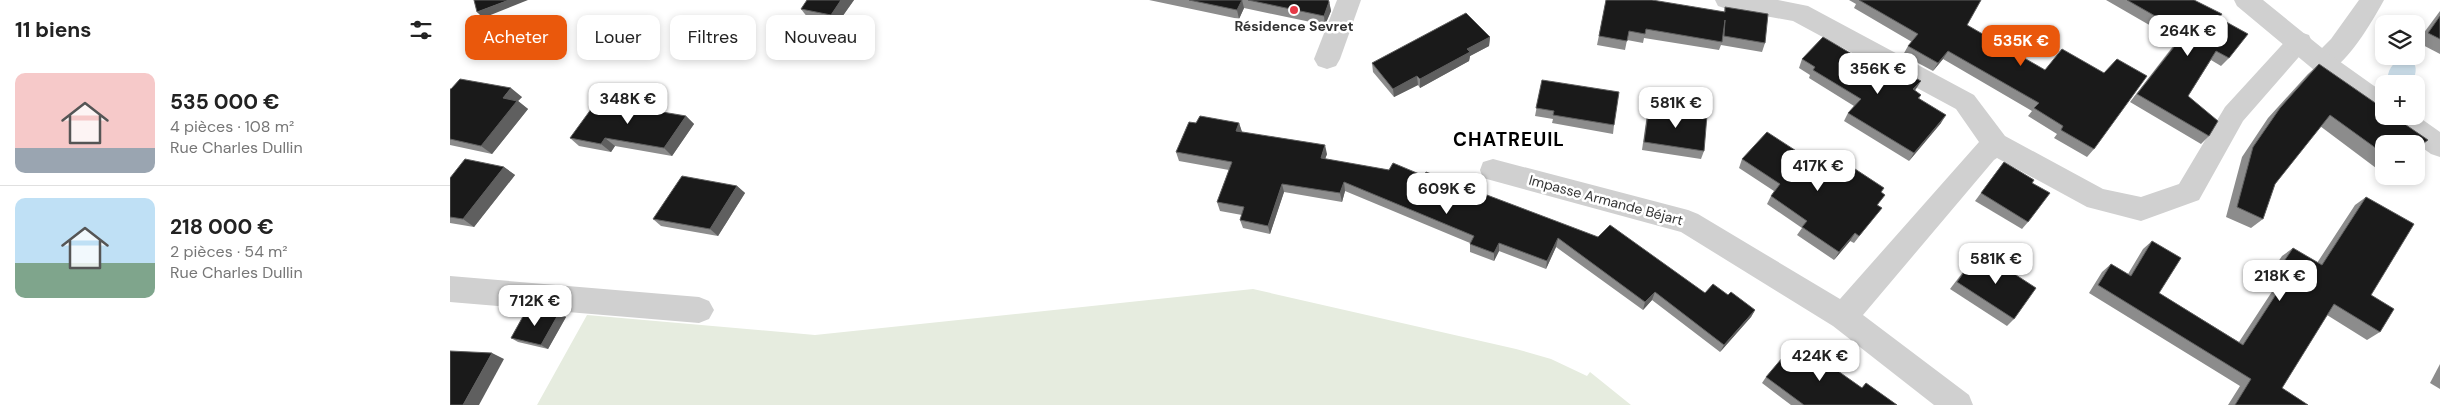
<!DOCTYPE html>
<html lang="fr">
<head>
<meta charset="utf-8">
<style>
	:root { --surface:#fff; --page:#f6f6f6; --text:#222; --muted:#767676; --line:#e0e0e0; --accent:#ea580c }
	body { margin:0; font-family:"DM Sans",sans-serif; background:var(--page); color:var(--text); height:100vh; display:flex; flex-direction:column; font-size:19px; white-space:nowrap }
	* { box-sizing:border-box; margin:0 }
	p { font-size:16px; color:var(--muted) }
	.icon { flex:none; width:28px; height:28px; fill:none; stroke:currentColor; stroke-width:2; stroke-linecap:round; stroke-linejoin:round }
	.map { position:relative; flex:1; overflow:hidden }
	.sheet { display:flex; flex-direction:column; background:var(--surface); width:450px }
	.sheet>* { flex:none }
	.top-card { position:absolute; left:15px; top:15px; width:475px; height:45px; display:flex; gap:10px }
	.tools { position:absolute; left:1925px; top:15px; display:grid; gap:10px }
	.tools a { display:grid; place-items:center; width:50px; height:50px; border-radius:10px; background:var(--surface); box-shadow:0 2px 8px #0003; font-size:25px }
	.price { position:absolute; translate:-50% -42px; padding:0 11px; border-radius:10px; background:#fff; color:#222; font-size:16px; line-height:32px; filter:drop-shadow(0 1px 2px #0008) }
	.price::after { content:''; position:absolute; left:50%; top:30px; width:15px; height:11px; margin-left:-8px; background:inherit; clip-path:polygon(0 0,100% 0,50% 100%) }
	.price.selected { background:var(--accent); color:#fff }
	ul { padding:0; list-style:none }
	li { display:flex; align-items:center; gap:15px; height:125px; padding:0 15px }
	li+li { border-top:1px solid var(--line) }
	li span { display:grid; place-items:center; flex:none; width:140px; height:100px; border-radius:10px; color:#555 }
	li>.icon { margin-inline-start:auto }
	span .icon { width:60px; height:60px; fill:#fffc; stroke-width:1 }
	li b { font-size:21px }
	h2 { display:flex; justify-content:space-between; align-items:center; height:60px; padding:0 15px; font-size:21px }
	.chip { padding:0 18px; border-radius:10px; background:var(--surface); box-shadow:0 2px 8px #0003; font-size:18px; line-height:45px }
	.chip.selected { background:var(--accent); color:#fff }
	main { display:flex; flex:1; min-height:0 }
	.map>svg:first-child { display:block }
	.green { fill:#e6ecdf }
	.water { fill:#cfe2ee }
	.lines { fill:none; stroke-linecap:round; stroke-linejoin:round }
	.minor { fill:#d0d0d0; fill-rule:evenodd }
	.tertiary { fill:#d0d0d0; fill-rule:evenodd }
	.wall { fill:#8c8c8c }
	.shaded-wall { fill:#5f5f5f }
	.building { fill:#1a1a1a; stroke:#5f5f5f }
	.poi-dot { fill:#e63946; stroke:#fff; stroke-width:2 }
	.labels { text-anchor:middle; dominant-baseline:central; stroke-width:5; stroke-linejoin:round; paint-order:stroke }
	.poi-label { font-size:14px; font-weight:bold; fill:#333; stroke:#fff }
	.street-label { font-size:14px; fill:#333; stroke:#fff }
	.district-label { font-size:19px; font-weight:bold; letter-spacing:1px; fill:#000; stroke:#fff }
</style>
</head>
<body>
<main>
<section class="sheet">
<h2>11 biens<svg class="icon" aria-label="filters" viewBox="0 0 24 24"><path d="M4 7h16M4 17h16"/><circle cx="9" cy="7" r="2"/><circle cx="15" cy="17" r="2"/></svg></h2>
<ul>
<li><span style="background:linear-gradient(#f6c9c9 75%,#9aa5b1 0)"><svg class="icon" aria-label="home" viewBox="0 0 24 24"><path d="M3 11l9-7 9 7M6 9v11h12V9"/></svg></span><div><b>535 000 €</b><p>4 pièces · 108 m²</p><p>Rue Charles Dullin</p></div></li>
<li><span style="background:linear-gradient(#bfe0f5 65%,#7fa58c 0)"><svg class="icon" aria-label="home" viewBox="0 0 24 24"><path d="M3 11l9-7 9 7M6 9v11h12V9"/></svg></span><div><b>218 000 €</b><p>2 pièces · 54 m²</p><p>Rue Charles Dullin</p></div></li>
</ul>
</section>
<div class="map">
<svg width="1990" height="405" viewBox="0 0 1990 405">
	<rect width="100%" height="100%" fill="#fff"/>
	<!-- green -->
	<path class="green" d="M803,289L1066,349L1101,359L1137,376L1140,372L1181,405H87L137,315L365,335Z"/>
	<!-- water -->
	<path class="water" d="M1955,59C1970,62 1966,73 1962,84H1938C1936,71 1942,61 1955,59Z"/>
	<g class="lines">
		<!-- minor -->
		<g class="minor">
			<path d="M887,0H911L890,59L886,66L877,69L868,66L864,59Z"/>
			<path d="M1265,0H1328L1358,6L1524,95L1555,136L1653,189L1691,197L1729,184L1775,107L1841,35L1850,32L1859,35L1862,42L1793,121L1749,200L1691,221L1637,207L1547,158L1544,160L1413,315L1519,395L1523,405H1484L1383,326L1231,232L1033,178L1030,170L1033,162L1043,159L1238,210L1248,214L1390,299L1529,142L1506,109L1343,21L1277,9L1268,6Z"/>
			<path d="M1909,0H1934C1923,20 1902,56 1883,69C1876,74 1871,72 1864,70L1860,63L1864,56L1881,39Z"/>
			<path d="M0,276L249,297L259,301L264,310L259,319L249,323L0,302Z"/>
		</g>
		<!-- tertiary -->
		<path class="tertiary" d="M1784,0H1813L1882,56L1934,93V116L1966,115L1990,132V157L1981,154L1938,123L1935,117L1925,114L1864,70L1787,6Z"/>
	</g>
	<!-- wall -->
	<g class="wall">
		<path d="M404,0L387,24L358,18L351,9Z"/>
		<path d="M699,0H879L881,11L875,25L794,8L789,19Z"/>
		<path d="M1156,0L1274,12L1275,7L1315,43L1312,52L1271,45L1269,50L1194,38L1193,43L1177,40L1175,50L1147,45Z"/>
		<path d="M1399,0H1531L1517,25L1644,149L1637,157L1604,138L1607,134L1578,116L1582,111L1493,59L1483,71L1453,55L1458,46L1462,42L1404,8L1406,4Z"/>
		<path d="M1656,0H1744L1769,18L1779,58L1771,66L1761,60L1738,96L1759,136L1751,144L1680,102L1727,41Z"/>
		<path d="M1990,11V54L1967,42Z"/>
		<path d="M1040,37L1039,46L1020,56L1019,61L970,88L968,85L944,97L923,72L922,63Z"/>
		<path d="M1352,59L1434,73L1466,89L1464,90L1471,95L1469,99L1491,123L1459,161L1394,121L1398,113L1404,106L1359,78L1360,75L1349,68Z"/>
		<path d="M1869,64L1934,144V174L1870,126L1825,184L1813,219L1801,228L1776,217L1792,157L1818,118L1858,74Z"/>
		<path d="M1092,80L1164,125L1163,134L1102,123L1103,119L1085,116Z"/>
		<path d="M0,89L72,97L68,101L78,109L42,154L0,145Z"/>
		<path d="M1199,106L1254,151L1251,159L1192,150L1197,114Z"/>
		<path d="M236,116L244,124L222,156L165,146L161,152L129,146L120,138Z"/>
		<path d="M789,123L792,132L877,154L875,159L939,170L1255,293L1278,295L1305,310L1301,317L1270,352L1202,300L1193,310L1106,247L1096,269L1049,251L1044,261L1020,252V243L895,191L892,202L834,192L820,234L793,228L790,220L792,215L770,211L767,202L779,170L729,161L726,152Z"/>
		<path d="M1292,159L1391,180L1431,192L1428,205L1432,208L1426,215L1404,243L1400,241L1384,260L1347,235L1352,228L1317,204L1321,196L1324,191L1289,168Z"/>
		<path d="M1554,162L1578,222L1572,229L1525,201Z"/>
		<path d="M54,167L65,175L24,227L0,223V178Z"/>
		<path d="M287,186L295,193L268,236L211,226L203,219Z"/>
		<path d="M1916,197L1921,295L1930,332L1917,340L1877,315L1832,388L1858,405H1778L1790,386L1639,293L1652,272L1661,264L1678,274L1693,249L1702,241L1709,293L1789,342L1827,284L1817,278L1832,256L1843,248L1867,263L1905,205Z"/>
		<path d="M1529,251L1564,319L1557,326L1500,289Z"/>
		<path d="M109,313L116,317L98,349L68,342L61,338Z"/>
		<path d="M1359,354L1412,388L1416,383L1447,405H1341L1312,383L1316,377Z"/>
		<path d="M1990,364V389L1980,383Z"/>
	</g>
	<!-- shaded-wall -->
	<g class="shaded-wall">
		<path d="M59,0H78L33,18L27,12Z"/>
		<path d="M391,0H404L387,24L381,15Z"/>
		<path d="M792,0L794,8L789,19L787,10Z"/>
		<path d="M879,2L881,11L875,25L874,16Z"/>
		<path d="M1040,37L1039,46L1020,56L1019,61L970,88V79L1017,49Z"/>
		<path d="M1498,51L1493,59L1483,71L1488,63Z"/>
		<path d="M967,76L968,85L944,97L943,89Z"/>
		<path d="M1471,81L1466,89L1458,98L1463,89Z"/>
		<path d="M61,88L72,97L68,101L78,109L42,154L31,146L53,98Z"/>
		<path d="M1496,115L1491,123L1459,161L1464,153Z"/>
		<path d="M236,116L244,124L222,156L214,148Z"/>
		<path d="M789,123L792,132L786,131Z"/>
		<path d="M155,138L165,146L161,152L151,144Z"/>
		<path d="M875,145L877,154L872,167L871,158Z"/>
		<path d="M54,167L65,175L24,227L13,219Z"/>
		<path d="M894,182L895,191L892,202L890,193Z"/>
		<path d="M832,184L834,192L820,234L818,226Z"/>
		<path d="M287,186L295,193L268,236L260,229Z"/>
		<path d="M1405,233L1400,241L1384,260L1389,252Z"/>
		<path d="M1108,238L1106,247L1096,269L1097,261Z"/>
		<path d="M1049,243V251L1044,261V253Z"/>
		<path d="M1205,292L1202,300L1193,310L1195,302Z"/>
		<path d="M1305,310L1301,317L1270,352L1274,345Z"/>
		<path d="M109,313L116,317L98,349L91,345Z"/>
		<path d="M42,353L54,359L29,405H13Z"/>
	</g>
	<!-- building -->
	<g class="building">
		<path d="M24,0H59L27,12Z"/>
		<path d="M357,0H391L381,15L351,9Z"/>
		<path d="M739,0H792L787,10Z"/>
		<path d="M798,0H878L879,2L874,16Z"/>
		<path d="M1156,0H1202L1275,12V7L1318,14L1315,43L1274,36L1275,20L1272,42L1196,29L1195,34L1179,31L1177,41L1149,36Z"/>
		<path d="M1409,0H1531L1517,25L1595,70L1612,49L1654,73L1667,59L1697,76L1644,149L1611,130L1613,126L1584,108L1589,103L1498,51L1488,63L1458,46L1468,34Z"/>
		<path d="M1677,0H1744L1772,14L1769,18L1798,34L1779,58L1766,51L1738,96L1768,121L1759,136L1687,94L1735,33Z"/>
		<path d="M1016,13L1040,37L1017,49L1020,52L970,79L967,76L943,89L922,63Z"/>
		<path d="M1990,16V39L1978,33Z"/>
		<path d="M1373,37L1434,73L1441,65L1471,81L1463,89L1471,95L1468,98L1496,115L1464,153L1398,113L1411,99L1363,70L1365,67L1352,59Z"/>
		<path d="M1869,64L1934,109V116H1943L1978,140L1966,149V144H1934V154L1880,115L1825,184L1813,219L1787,207L1803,147L1830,108Z"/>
		<path d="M10,79L61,88L53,98L67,101L31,146L0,139V89H1Z"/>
		<path d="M1092,80L1169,92L1164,125L1103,115L1104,111L1086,108Z"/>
		<path d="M147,101L236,116L214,148L155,138L151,144L120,138Z"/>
		<path d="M1199,106L1257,115L1254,151L1194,142Z"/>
		<path d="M750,116L789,123L786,131L875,145L871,158L939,170L943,163L974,176L976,172L1148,237L1160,225L1255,293L1263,284L1278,295L1281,292L1305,310L1274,345L1205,292L1195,302L1108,238L1097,261L1049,243L1044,253L1020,244L1024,236L894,182L890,193L832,184L818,226L790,220L794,207L767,202L782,162L726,152L739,122L746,123Z"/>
		<path d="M1317,132L1391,180L1402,167L1434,188L1431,192L1435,195L1427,205L1432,208L1409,236L1405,233L1389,252L1352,227L1357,221L1321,196L1330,184L1292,159Z"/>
		<path d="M15,159L54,167L13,219L0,217V178Z"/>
		<path d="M1554,162L1584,180L1582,183L1600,193L1578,222L1531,193Z"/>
		<path d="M232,176L287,186L260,229L203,219Z"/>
		<path d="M1916,197L1964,224L1921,295L1944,309L1930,332L1884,304L1832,388L1858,405H1785L1801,379L1648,285L1661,264L1681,276L1702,241L1731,258L1709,293L1793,345L1838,276L1828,270L1843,248L1872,265Z"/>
		<path d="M1529,251L1586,288L1564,319L1507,282Z"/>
		<path d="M76,311L109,313L91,345L61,338Z"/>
		<path d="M1344,344L1359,354L1361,352L1412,388L1416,383L1447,405H1354L1316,377Z"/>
		<path d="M0,351L42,353L13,405H0Z"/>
	</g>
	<!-- markers -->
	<circle class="poi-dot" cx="844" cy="10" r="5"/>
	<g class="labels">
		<!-- poi labels -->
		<g class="poi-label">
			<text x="844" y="26">Résidence Sevret</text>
		</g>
		<!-- street labels -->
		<g class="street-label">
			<text transform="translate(1156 200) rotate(15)">Impasse Armande Béjart</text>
		</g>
		<!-- district labels -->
		<g class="district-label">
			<text x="1059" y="139">CHATREUIL</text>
		</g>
	</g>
</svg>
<div class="tools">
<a><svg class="icon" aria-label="layers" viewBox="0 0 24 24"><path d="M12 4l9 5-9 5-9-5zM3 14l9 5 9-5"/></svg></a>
<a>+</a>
<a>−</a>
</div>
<b class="price" style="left:1738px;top:57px">264K €</b>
<b class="price selected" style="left:1571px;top:67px">535K €</b>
<b class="price" style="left:1428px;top:95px">356K €</b>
<b class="price" style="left:178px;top:125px">348K €</b>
<b class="price" style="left:1226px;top:129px">581K €</b>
<b class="price" style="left:1368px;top:192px">417K €</b>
<b class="price" style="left:997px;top:215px">609K €</b>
<b class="price" style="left:1546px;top:285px">581K €</b>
<b class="price" style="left:1830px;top:302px">218K €</b>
<b class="price" style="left:85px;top:327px">712K €</b>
<b class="price" style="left:1370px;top:382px">424K €</b>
<div class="top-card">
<a class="chip selected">Acheter</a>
<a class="chip">Louer</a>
<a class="chip">Filtres</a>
<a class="chip">Nouveau</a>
</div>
</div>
</main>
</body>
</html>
